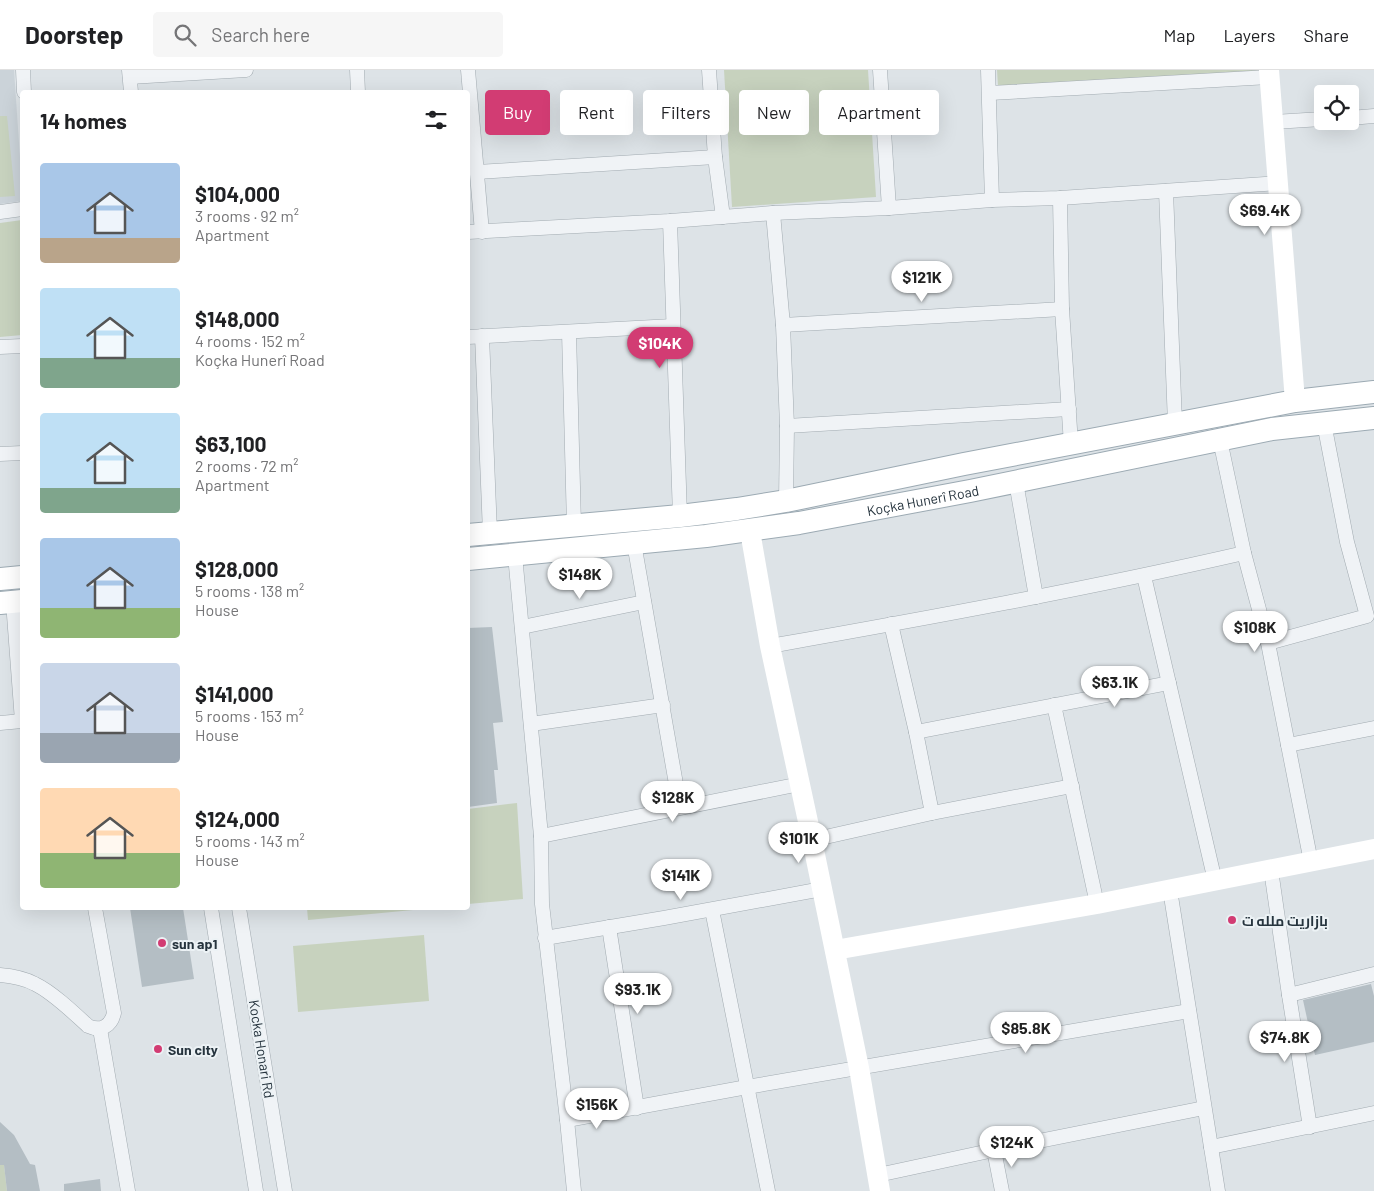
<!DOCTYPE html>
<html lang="en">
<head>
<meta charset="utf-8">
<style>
	:root { --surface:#fff; --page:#f6f6f6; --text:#202124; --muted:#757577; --line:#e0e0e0; --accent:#d23c73 }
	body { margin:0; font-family:Barlow,Cairo,sans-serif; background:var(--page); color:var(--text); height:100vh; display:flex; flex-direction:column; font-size:19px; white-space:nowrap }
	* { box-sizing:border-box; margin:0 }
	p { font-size:16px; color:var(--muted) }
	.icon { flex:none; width:28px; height:28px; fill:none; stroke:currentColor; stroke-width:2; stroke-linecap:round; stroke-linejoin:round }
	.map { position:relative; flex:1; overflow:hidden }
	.sheet { position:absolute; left:20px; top:20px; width:450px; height:820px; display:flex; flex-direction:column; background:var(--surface); border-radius:5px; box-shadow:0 5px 20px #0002 }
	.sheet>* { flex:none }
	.guide { position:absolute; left:485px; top:20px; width:475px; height:45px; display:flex; gap:10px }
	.controls { position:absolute; left:1314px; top:15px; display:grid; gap:10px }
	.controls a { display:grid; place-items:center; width:45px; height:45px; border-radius:5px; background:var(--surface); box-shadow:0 5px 20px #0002; font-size:25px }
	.price { position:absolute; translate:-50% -42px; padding:0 11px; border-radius:18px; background:#fff; color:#222; font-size:16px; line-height:32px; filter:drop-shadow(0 1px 2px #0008) }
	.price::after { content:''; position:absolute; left:50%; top:30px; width:15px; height:11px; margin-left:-8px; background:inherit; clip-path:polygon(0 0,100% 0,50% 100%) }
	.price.selected { background:var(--accent); color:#fff }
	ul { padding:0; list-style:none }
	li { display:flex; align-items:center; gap:15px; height:125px; padding:0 20px }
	li span { display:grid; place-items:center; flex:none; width:140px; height:100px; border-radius:5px; color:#555 }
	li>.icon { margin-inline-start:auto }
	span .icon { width:60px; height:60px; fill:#fffc; stroke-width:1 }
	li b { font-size:21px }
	h2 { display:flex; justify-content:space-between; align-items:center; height:60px; padding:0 20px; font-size:21px }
	.tag { padding:0 18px; border-radius:5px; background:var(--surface); box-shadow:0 5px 20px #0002; font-size:18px; line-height:45px }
	.tag.selected { background:var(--accent); color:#fff }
	header { display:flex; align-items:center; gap:30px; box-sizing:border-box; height:70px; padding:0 25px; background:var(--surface); border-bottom:1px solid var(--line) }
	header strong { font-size:24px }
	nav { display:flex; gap:28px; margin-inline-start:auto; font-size:18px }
	.search { width:350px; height:45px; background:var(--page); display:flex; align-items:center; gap:12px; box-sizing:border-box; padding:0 18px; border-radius:5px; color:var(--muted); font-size:19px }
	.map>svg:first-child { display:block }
	.built { fill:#cbd3d9 }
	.green { fill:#c7d2be }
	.building { fill:#b4bec4 }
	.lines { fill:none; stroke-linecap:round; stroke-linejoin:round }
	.street-casing { stroke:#a2abb1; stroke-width:15 }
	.primary-casing { stroke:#9caab3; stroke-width:24 }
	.street { stroke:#f0f3f6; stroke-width:14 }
	.secondary { stroke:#fff; stroke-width:20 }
	.primary { stroke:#fff; stroke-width:22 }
	.poi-dot { fill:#d23c73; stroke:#ecf2f5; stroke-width:2 }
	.labels { text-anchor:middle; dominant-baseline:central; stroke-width:4; stroke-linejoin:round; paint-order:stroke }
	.street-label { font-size:14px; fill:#26343e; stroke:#ecf2f5 }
	.poi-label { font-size:14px; font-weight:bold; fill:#26343e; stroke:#ecf2f5; text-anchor:start }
</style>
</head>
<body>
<header>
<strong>Doorstep</strong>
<div class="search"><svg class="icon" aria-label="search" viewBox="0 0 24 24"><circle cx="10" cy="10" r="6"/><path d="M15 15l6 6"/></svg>Search here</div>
<nav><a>Map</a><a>Layers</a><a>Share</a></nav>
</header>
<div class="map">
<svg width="1374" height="1121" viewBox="0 0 1374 1121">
	<rect width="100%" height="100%" fill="#dde3e7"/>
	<!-- built -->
	<path class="built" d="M0,0H14L22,116V131L0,134Z"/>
	<!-- green -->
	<g class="green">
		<path d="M724,0H868L876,127L732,137Z"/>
		<path d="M997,0H1261V1L998,16Z"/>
		<path d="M0,46H7L15,126L0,127Z"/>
		<path d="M22,150V265L0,267V153Z"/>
		<path d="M517,733L523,829L468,834V739Z"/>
		<path d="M307,838H434L308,850Z"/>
		<path d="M424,865L429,931L298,942L293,876Z"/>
		<path d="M0,1095H4L7,1121H0Z"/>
	</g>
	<!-- building -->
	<g class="building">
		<path d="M492,557L503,652L493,653L498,700H494L497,733L468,737V558Z"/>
		<path d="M130,838H183L194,909L142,917Z"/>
		<path d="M1371,914L1374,926V972L1315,985L1303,930Z"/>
		<path d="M0,1052L14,1065L30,1094L35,1095L40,1121H7L4,1095H0Z"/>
		<path d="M100,1109L101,1121H64V1114Z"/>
	</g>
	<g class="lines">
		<defs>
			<g id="street">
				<path d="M23,0L24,22"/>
				<path d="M129,0L131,22"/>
				<path d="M357,0L358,22"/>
				<path d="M468,0L482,162"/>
				<path d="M709,0L715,87L723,147"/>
				<path d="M880,0L889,138"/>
				<path d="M988,0L992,130"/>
				<path d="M130,7L246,0"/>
				<path d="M990,23L1269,7"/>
				<path d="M1350,48L1374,46"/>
				<path d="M1274,52L1322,49"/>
				<path d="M477,102L715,87"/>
				<path d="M1166,121L1175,354"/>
				<path d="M1060,128L1062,239L1071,374"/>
				<path d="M0,142L22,139"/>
				<path d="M773,143L783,255L787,356L786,431"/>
				<path d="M670,151L680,446"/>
				<path d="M468,162L670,151L773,143L889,138L992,130L1060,128L1279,113"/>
				<path d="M783,255L1062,239"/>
				<path d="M569,262L574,456"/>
				<path d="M482,266L490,463"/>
				<path d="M468,267L673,256"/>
				<path d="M0,277L22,276"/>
				<path d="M787,356L1069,339"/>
				<path d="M1220,370L1244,483L1268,573L1311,792"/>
				<path d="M0,384L22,383"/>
				<path d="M1016,412L1036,527"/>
				<path d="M634,473L680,737"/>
				<path d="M515,485L541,766L542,834L567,1050L747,1017L1189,941"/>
				<path d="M1144,506L1215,811"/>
				<path d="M13,532L22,651"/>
				<path d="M891,554L916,662L932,743"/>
				<path d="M522,557L644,532"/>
				<path d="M1268,573L1367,546L1347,472L1324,353"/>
				<path d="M770,576C928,548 1087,519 1244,483"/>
				<path d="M1054,635L1097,834"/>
				<path d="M0,653L22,651"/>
				<path d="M531,654L663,635"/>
				<path d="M916,662L1169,613"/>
				<path d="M1288,675L1374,658"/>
				<path d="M541,766L800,714"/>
				<path d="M812,770L932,743L1072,716"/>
				<path d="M1271,800L1289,925L1374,904"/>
				<path d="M1170,820L1218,1121"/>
				<path d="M211,838L256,1121"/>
				<path d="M239,838L285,1121"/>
				<path d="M712,840L768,1121"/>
				<path d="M609,857L637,1038"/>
				<path d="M545,868L664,848L822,819"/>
				<path d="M0,905C12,906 24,908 35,914C52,922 74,943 88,956C101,962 111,956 114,943L95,838"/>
				<path d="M1289,925L1310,1057"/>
				<path d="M100,959L128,1121"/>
				<path d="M567,1050L574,1121"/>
				<path d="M1211,1077L1374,1043"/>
				<path d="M994,1080L1002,1121"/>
				<path d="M878,1105L994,1080L1204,1038"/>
			</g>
			<g id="primary">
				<path d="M468,465L680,446L737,439L786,431L964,394L1295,331L1374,322"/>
				<path id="s1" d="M468,489L706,466L799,453L970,421L1272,359L1374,348"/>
				<path d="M0,509L22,507"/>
				<path d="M0,533L22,531"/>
			</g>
		</defs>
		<!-- street casing -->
		<use href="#street" class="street-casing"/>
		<!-- primary casing -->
		<use href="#primary" class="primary-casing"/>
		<!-- street -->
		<use href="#street" class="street"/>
		<!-- secondary -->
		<g class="secondary">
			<path d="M1269,0L1295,331"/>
			<path d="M750,461L770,576L812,770L859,998L880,1121"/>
			<path d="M835,880L1097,834L1374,779"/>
		</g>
		<!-- primary -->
		<use href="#primary" class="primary"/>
	</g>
	<!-- markers -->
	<g class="poi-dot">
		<circle cx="1232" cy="850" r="5"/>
		<circle cx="162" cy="873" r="5"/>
		<circle cx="158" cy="979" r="5"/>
	</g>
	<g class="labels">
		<!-- street labels -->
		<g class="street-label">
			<text stroke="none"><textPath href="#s1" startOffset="459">Koçka Hunerî Road</textPath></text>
			<text transform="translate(262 979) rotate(81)">Kocka Honari Rd</text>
		</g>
		<!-- poi labels -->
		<g class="poi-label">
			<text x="1242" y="850">بازاريت ملله ت</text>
			<text x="172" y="873">sun ap1</text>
			<text x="168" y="979">Sun city</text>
		</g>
	</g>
</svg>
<div class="controls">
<a><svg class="icon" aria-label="locate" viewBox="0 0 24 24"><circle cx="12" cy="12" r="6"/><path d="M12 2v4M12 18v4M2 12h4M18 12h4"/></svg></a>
</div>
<b class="price" style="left:1265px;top:166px">$69.4K</b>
<b class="price" style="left:922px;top:233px">$121K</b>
<b class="price selected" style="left:660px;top:299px">$104K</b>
<b class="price" style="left:580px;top:530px">$148K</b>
<b class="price" style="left:1255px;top:583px">$108K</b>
<b class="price" style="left:1115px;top:638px">$63.1K</b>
<b class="price" style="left:673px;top:753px">$128K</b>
<b class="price" style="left:799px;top:794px">$101K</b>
<b class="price" style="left:681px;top:831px">$141K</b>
<b class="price" style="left:638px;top:945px">$93.1K</b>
<b class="price" style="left:1026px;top:984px">$85.8K</b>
<b class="price" style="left:1285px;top:993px">$74.8K</b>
<b class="price" style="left:597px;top:1060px">$156K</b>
<b class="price" style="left:1012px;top:1098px">$124K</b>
<div class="guide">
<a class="tag selected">Buy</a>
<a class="tag">Rent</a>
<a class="tag">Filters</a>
<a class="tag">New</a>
<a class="tag">Apartment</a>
</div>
<section class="sheet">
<h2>14 homes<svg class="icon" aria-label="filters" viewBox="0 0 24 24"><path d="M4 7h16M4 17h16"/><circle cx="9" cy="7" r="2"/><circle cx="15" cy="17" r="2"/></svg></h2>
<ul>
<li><span style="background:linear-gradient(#a9c7e8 75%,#b9a48a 0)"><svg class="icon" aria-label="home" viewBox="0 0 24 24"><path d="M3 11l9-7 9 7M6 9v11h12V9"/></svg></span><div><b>$104,000</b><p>3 rooms · 92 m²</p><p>Apartment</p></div></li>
<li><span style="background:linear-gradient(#bfe0f5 70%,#7fa58c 0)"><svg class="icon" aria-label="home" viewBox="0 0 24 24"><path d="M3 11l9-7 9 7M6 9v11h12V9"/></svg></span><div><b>$148,000</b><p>4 rooms · 152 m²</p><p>Koçka Hunerî Road</p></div></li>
<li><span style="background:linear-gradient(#bfe0f5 75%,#7fa58c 0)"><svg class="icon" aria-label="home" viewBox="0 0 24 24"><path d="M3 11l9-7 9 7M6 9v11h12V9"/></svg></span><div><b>$63,100</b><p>2 rooms · 72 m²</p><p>Apartment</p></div></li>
<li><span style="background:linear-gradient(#a9c7e8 70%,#8fb573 0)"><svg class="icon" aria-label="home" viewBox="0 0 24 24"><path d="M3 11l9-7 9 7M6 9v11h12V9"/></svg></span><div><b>$128,000</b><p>5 rooms · 138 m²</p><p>House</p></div></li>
<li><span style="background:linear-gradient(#c9d6e8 70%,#9aa5b1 0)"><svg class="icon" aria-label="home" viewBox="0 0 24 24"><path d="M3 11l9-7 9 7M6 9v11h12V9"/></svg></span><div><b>$141,000</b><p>5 rooms · 153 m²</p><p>House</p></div></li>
<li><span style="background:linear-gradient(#ffd9b3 65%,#8fb573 0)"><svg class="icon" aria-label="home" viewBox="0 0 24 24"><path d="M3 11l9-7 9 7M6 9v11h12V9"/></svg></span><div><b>$124,000</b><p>5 rooms · 143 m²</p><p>House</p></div></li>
</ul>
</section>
</div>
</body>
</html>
